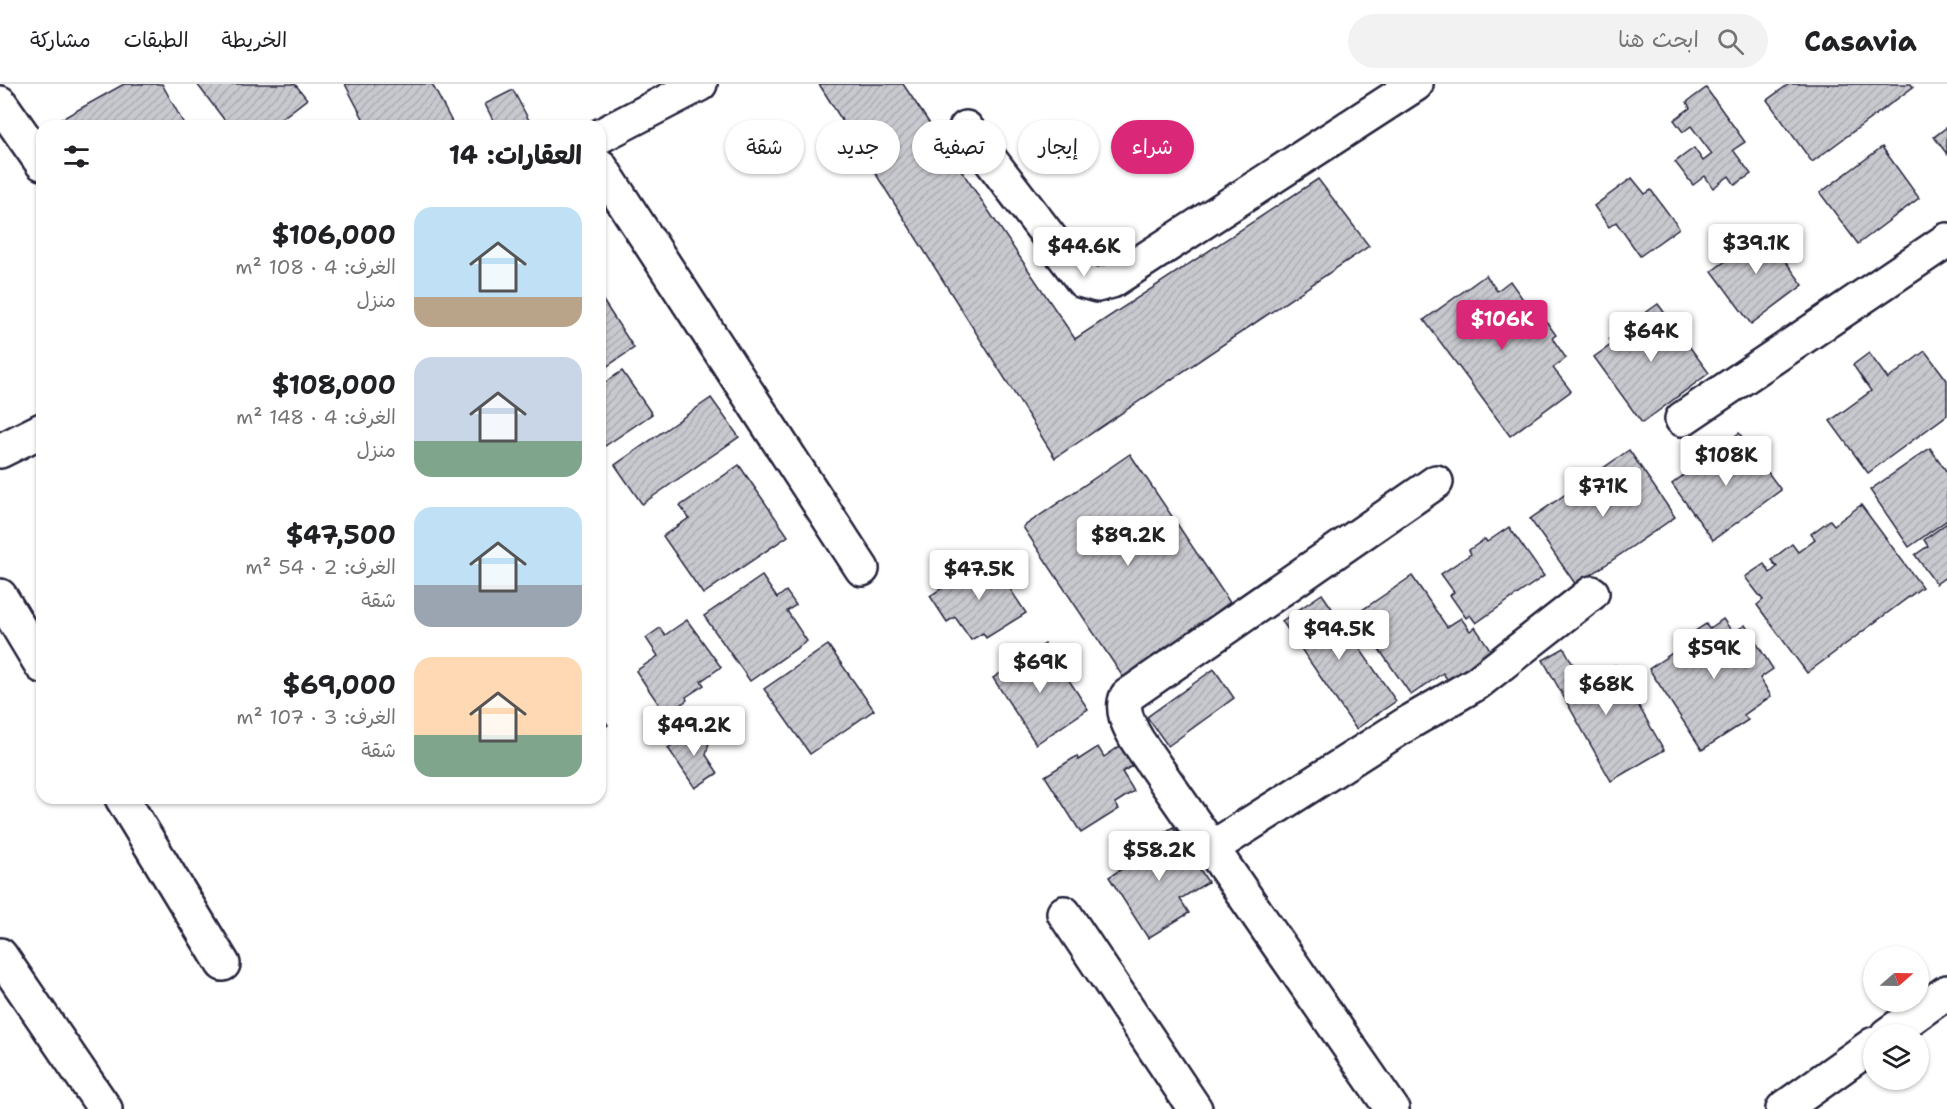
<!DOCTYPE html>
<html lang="ar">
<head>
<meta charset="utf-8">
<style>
	:root { --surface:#fff; --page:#f2f2f2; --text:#202124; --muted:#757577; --line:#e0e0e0; --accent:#db2777 }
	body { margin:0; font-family:"Shantell Sans","Playpen Sans Arabic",sans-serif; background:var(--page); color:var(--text); direction:rtl; height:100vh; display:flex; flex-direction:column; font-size:22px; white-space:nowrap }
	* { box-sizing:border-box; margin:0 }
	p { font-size:20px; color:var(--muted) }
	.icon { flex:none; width:33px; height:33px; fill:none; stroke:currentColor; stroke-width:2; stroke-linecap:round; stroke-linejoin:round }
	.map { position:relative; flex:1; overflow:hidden; direction:ltr }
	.drawer { position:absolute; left:36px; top:36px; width:570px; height:684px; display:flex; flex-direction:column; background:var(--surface); border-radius:18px; box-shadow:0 2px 4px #0004; direction:rtl }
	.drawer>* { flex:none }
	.hud { position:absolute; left:624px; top:36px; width:570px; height:54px; direction:rtl; display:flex; gap:12px }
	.needle { width:39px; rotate:70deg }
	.buttons { position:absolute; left:1863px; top:862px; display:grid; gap:12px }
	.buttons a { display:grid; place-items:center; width:66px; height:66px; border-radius:50%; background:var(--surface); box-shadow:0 2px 4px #0004; font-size:30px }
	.price { position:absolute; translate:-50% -51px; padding:0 14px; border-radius:6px; background:#fff; color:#222; font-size:20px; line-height:39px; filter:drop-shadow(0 2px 3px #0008) }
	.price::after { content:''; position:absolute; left:50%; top:36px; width:18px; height:14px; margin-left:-9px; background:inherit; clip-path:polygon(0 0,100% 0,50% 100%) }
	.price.selected { background:var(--accent); color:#fff }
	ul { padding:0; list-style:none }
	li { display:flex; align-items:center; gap:18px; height:150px; padding:0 24px }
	li span { display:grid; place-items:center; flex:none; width:168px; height:120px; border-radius:18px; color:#555 }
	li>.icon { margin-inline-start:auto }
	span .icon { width:72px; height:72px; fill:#fffc; stroke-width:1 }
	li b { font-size:26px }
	h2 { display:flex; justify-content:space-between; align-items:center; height:72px; padding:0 24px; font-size:26px }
	.pill { padding:0 21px; border-radius:27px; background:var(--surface); box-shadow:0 2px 4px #0004; font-size:21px; line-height:54px }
	.pill.selected { background:var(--accent); color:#fff }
	header { display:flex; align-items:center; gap:36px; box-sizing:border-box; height:84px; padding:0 30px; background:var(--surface); border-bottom:2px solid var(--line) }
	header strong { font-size:28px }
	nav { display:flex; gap:33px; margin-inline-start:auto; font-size:21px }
	.search { width:420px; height:54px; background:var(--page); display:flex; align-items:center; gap:15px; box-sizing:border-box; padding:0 21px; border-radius:33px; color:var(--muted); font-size:22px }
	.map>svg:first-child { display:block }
	.building { fill:url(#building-hatch); stroke:#22223b; stroke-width:1.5 }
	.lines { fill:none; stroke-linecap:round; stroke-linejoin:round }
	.minor-casing { stroke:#22223b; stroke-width:38 }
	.minor { stroke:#fff; stroke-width:33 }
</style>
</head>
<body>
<header>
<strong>Casavia</strong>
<div class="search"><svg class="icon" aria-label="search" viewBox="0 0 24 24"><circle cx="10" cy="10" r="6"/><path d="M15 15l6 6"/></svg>ابحث هنا</div>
<nav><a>الخريطة</a><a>الطبقات</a><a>مشاركة</a></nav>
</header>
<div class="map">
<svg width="1947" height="1025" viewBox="0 0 1947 1025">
	<defs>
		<pattern id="building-hatch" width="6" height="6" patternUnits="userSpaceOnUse" patternTransform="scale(1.5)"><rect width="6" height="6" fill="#c8c8cf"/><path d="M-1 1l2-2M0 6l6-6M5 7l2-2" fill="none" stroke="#acacb3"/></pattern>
	</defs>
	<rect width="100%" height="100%" fill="#fff"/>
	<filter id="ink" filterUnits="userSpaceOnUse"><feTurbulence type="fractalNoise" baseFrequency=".0167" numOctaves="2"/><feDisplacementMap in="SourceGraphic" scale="12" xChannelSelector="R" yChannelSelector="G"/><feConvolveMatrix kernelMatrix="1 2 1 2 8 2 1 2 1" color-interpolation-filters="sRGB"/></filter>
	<g filter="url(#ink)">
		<!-- building -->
		<g class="building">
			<path d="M124,0H162L185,42H61L58,37Z"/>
			<path d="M197,0H295L307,15L272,42H229Z"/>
			<path d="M345,0H432L454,42H367Z"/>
			<path d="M819,0H903L1075,255L1318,95L1369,162L1055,374Z"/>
			<path d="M1789,0H1911L1913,3L1812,78L1767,16Z"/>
			<path d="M1706,4L1745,58L1733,66L1751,90L1735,101L1729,92L1713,104L1705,92L1693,101L1675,78L1694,64L1703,77L1712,70L1691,42L1683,48L1674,36L1690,24L1687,18Z"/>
			<path d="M513,6L532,42H496L485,20Z"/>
			<path d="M1947,43V70L1934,53Z"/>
			<path d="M1882,63L1919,114L1858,160L1820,109Z"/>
			<path d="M1632,94L1645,110L1651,106L1679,144L1640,172L1616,138L1609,143L1594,122Z"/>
			<path d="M1744,143L1753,157L1764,148L1803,201L1751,240L1712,187L1738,168L1728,155Z"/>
			<path d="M1486,191L1497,207L1510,197L1527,221L1532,218L1556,251L1552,254L1566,274L1553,284L1571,307L1510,352L1424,236Z"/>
			<path d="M600,212L634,264L600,287Z"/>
			<path d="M1658,220L1709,289L1642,339L1594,273L1612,260L1609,255Z"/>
			<path d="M1925,267L1947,296V331L1868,389L1830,337L1871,307L1853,281L1869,269L1888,295Z"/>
			<path d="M622,287L652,330L605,362L600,355V302Z"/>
			<path d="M711,314L739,353L642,420L615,381Z"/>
			<path d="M1739,349L1781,406L1713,456L1672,400Z"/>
			<path d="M1930,364L1947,388V436L1909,463L1870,406Z"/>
			<path d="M1629,366L1675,433L1576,501L1530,435Z"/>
			<path d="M1130,370L1233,523L1125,596L1023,443Z"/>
			<path d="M739,381L788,452L703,510L663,452L689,434L680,422Z"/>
			<path d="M1861,421L1922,503L1807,589L1757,521L1763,516L1745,493L1764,480L1770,489L1777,483L1771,476L1792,460L1798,468L1815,455L1811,450L1830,436L1834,441Z"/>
			<path d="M1947,439V492L1936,500L1915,471L1928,462L1924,456Z"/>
			<path d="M1509,443L1544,492L1476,539L1470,531L1466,534L1450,511L1454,508L1441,490L1471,470L1469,466L1485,455L1487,458Z"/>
			<path d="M989,473L1026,529L986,554L983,549L971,556L955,533L947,538L930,512Z"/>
			<path d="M762,492L777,514L786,507L796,521L787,527L807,557L750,597L704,532Z"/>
			<path d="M1412,492L1447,543L1461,534L1470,547L1475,543L1496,574L1453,604L1443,589L1411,611L1355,531Z"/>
			<path d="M1322,510L1396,617L1356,645L1282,537Z"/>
			<path d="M1723,535L1733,549L1745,541L1773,585L1760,594L1771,612L1744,631L1748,636L1702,666L1649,585L1678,565L1675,560L1706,540L1709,545Z"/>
			<path d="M687,536L721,583L701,597L704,601L686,613L687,616L666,631L636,587L658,572L646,554L660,544L665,551Z"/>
			<path d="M1045,560L1088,625L1036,660L993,594Z"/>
			<path d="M828,561L874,626L810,670L764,605Z"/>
			<path d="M1564,564L1583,599L1615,581L1664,666L1611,697L1543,576Z"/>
			<path d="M1214,585L1234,614L1168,662L1147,633Z"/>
			<path d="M600,629L608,641L600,646Z"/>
			<path d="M701,641L710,655L706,671L718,689L695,704L668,664Z"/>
			<path d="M1120,662L1132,682L1122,688L1134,707L1115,719L1119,725L1081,749L1045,692L1077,672L1078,676L1098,663L1104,673Z"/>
			<path d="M1173,743L1208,798L1180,815L1189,829L1148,854L1109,793L1137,775L1132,769Z"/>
		</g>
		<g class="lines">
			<defs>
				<g id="minor">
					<path d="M0,19L42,79"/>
					<path d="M966,44L1083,197L1097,201L1112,197L1416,0"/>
					<path d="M600,52L700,0"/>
					<path d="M600,82L862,485"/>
					<path d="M1682,335L1947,156"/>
					<path d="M0,367L42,346"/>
					<path d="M0,512L42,582"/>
					<path d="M122,714L223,880"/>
					<path d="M1212,764L1408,639L1477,599L1592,509"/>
					<path d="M1064,829L1195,1025"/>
					<path d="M0,871L105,1025"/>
					<path d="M1887,951L1947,908"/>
					<path d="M1392,1025L1137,656C1130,643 1120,627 1127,612L1436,398"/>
					<path d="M1783,1025L1874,960"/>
				</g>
			</defs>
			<!-- minor casing -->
			<use href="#minor" class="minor-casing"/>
			<!-- minor -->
			<use href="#minor" class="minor"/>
		</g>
	</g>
</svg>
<div class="buttons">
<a><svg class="needle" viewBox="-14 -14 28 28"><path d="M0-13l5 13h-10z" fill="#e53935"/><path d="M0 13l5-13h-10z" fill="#757577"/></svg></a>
<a><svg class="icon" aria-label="layers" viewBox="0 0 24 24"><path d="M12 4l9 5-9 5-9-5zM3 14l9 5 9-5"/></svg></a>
</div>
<b class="price" style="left:1756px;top:191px">$39.1K</b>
<b class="price" style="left:1084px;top:194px">$44.6K</b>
<b class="price selected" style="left:1502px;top:267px">$106K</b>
<b class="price" style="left:1651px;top:279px">$64K</b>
<b class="price" style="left:1726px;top:403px">$108K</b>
<b class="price" style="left:1603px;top:434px">$71K</b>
<b class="price" style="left:1128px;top:483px">$89.2K</b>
<b class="price" style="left:979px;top:517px">$47.5K</b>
<b class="price" style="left:1339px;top:577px">$94.5K</b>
<b class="price" style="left:1714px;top:596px">$59K</b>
<b class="price" style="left:1040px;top:610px">$69K</b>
<b class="price" style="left:1606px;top:632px">$68K</b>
<b class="price" style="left:694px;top:673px">$49.2K</b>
<b class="price" style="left:1159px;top:798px">$58.2K</b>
<div class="hud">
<a class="pill selected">شراء</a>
<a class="pill">إيجار</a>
<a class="pill">تصفية</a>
<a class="pill">جديد</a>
<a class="pill">شقة</a>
</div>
<section class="drawer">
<h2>العقارات: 14<svg class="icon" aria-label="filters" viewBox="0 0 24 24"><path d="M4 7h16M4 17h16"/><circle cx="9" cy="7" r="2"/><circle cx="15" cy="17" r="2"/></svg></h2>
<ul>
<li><span style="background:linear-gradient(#bfe0f5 75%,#b9a48a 0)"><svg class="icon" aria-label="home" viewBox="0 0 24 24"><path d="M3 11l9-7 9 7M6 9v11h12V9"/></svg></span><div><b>$106,000</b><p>الغرف: 4 · 108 m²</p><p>منزل</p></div></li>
<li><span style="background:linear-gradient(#c9d6e8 70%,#7fa58c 0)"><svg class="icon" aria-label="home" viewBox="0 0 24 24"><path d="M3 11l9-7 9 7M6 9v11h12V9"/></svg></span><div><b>$108,000</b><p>الغرف: 4 · 148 m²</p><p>منزل</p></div></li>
<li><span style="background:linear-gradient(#bfe0f5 65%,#9aa5b1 0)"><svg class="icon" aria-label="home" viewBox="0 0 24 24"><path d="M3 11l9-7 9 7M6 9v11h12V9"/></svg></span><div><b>$47,500</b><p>الغرف: 2 · 54 m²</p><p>شقة</p></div></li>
<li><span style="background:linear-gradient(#ffd9b3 65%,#7fa58c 0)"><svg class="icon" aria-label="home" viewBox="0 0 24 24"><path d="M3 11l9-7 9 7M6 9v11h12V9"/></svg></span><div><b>$69,000</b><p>الغرف: 3 · 107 m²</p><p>شقة</p></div></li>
</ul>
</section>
</div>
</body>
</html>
